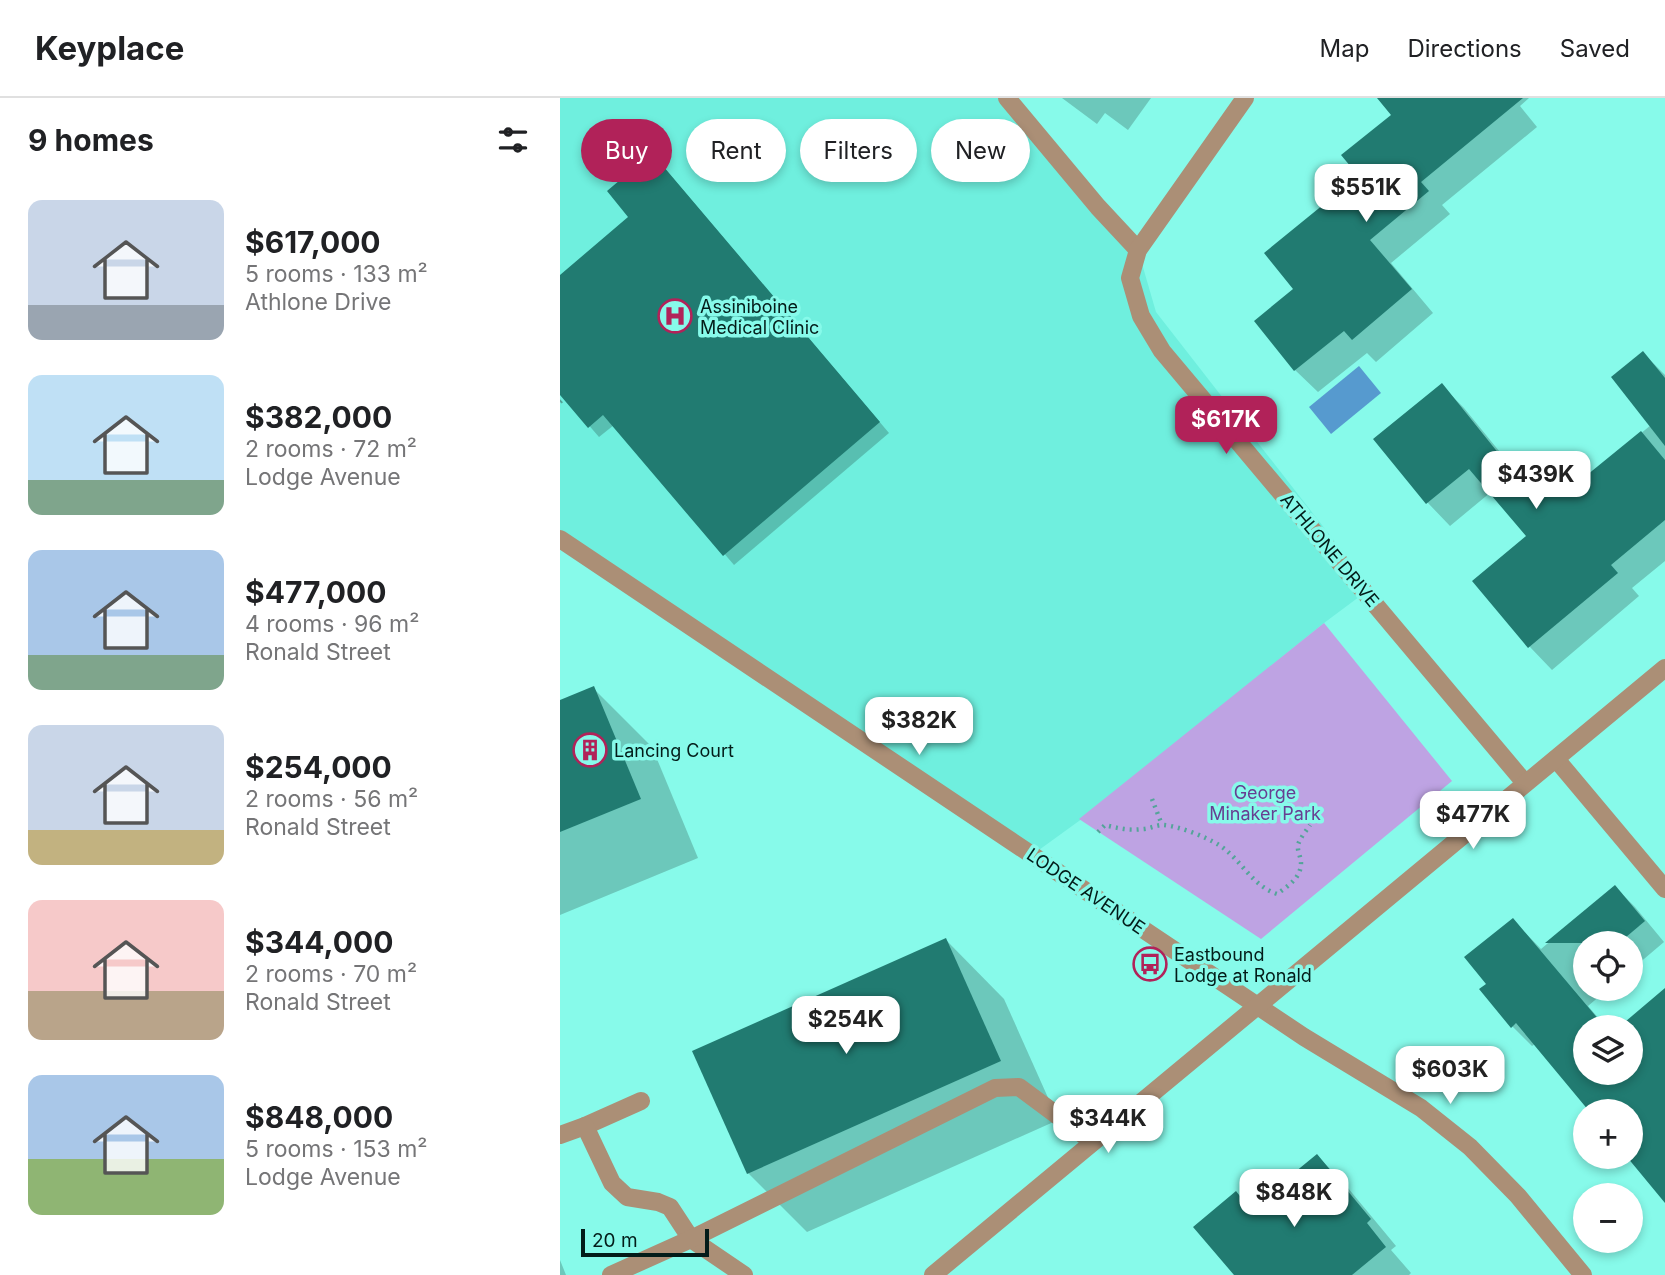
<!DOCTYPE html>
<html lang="en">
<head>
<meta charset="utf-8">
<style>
	:root { --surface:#fff; --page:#f6f6f6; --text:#202124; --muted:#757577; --line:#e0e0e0; --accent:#b12259 }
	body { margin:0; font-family:Inter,sans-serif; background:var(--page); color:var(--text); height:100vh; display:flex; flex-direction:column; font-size:26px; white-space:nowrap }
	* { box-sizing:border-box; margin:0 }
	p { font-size:23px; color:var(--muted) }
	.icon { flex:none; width:38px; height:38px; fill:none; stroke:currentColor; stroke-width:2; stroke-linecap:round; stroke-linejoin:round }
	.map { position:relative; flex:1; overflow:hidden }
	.sheet { display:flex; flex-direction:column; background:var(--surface); width:560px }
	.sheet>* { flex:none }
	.top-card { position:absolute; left:21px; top:21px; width:665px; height:63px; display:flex; gap:14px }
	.controls { position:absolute; left:1013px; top:833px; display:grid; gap:14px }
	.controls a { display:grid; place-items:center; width:70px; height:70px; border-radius:50%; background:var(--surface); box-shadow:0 4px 10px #0003; font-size:35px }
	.scale { position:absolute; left:21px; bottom:18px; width:128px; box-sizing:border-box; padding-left:7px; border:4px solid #031c19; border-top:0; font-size:19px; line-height:24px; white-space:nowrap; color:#031c19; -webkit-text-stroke:5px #87faea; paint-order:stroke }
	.price { position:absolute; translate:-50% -60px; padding:0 16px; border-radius:14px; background:#fff; color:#222; font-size:23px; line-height:46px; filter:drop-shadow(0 2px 4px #0008) }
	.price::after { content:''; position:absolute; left:50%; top:42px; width:21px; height:16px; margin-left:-10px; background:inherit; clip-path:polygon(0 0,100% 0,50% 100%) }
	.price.current { background:var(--accent); color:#fff }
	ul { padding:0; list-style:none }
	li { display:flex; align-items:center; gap:21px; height:175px; padding:0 28px }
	li span { display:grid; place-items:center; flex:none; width:196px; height:140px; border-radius:14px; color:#555 }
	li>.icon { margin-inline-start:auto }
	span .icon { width:84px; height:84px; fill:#fffc; stroke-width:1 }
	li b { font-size:30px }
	h2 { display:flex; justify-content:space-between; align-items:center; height:84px; padding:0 28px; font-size:30px }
	.tag { padding:0 24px; border-radius:32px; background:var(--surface); box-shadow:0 4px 10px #0003; font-size:24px; line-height:63px }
	.tag.current { background:var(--accent); color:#fff }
	header { display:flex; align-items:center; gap:42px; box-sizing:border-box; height:98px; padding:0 35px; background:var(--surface); border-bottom:2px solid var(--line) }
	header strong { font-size:33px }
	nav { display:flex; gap:38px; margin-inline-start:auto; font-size:24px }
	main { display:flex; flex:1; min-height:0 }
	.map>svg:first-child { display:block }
	.built { fill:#6fefde }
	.green { fill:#bea3e3 }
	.water { fill:#569acf }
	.shadow { fill:#0003 }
	.building { fill:#217b71 }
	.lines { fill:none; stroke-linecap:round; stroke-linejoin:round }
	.path { stroke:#54a499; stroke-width:4.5; stroke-dasharray:2 5; stroke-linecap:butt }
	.lane { stroke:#ab8f76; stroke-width:18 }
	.street { stroke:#ab8f76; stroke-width:18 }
	.labels { text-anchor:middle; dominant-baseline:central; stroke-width:7; stroke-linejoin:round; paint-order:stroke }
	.poi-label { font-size:18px; fill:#031c19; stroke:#87faea; text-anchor:start }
	.street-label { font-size:18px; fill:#031c19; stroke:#87faea }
	.park-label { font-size:18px; fill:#673e91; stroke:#87faea }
</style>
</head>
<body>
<header>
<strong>Keyplace</strong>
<nav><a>Map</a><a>Directions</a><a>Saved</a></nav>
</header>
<main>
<section class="sheet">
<h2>9 homes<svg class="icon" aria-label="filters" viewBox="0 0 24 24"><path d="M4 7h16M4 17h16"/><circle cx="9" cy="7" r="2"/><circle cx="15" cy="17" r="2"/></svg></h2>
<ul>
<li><span style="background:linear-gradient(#c9d6e8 75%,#9aa5b1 0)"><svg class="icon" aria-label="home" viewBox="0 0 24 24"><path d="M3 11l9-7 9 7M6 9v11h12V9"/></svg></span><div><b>$617,000</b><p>5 rooms · 133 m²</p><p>Athlone Drive</p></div></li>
<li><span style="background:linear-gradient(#bfe0f5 75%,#7fa58c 0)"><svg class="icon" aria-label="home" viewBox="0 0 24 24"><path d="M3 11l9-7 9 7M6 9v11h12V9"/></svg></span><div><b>$382,000</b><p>2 rooms · 72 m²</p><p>Lodge Avenue</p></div></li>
<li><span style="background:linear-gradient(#a9c7e8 75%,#7fa58c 0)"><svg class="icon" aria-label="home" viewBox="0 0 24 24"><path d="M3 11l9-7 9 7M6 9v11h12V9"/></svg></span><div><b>$477,000</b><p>4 rooms · 96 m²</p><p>Ronald Street</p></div></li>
<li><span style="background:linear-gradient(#c9d6e8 75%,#c2b280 0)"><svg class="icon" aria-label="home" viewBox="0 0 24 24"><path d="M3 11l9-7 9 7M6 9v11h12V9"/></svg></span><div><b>$254,000</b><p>2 rooms · 56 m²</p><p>Ronald Street</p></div></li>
<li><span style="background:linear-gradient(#f6c9c9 65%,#b9a48a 0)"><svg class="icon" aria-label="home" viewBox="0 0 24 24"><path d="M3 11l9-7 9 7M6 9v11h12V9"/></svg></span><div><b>$344,000</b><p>2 rooms · 70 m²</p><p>Ronald Street</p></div></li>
<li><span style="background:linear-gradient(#a9c7e8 60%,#8fb573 0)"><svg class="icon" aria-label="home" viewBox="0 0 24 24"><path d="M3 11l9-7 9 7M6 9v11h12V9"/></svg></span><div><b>$848,000</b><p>5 rooms · 153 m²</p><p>Lodge Avenue</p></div></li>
</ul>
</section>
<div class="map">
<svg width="1105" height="1177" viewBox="0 0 1105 1177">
	<rect width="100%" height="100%" fill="#87faea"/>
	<!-- built -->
	<path class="built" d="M0,0H447L578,152L596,214L811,490L764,525L530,715L472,757L0,441Z"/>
	<!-- green -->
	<path class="green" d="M764,525L892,683L701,841L519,721Z"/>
	<!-- water -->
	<path class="water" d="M799,268L821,295L771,336L749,309Z"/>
	<!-- shadow -->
	<g class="shadow">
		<path d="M502,0H591L568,32L545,15L537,26Z"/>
		<path d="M848,0H969L960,8L977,29L882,107L890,116L831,165L873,215L816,264L807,255L758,294L735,272V192L771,102L799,76L833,17Z"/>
		<path d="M102,67L329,335L174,467L54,327L39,339L0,294V179L71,119Z"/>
		<path d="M1083,255L1105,277V463L1072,490L1079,498L992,572L970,549L915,483L969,438L931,394L890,428L868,405L816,342L882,288L904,310L975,397L1028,379L1091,327Z"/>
		<path d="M33,590L92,649L138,760L0,817V604Z"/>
		<path d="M1055,789L1075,809L1104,844L1071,872V845H1026V891H1048L1028,908L1046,929H1026V975H1071V929H1062L1105,893V1100L1070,1059L1071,1013H1032L975,946L972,948L952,928L928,886L953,822L981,851Z"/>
		<path d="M386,842L444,901L498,1022L247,1134L188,1075Z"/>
		<path d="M757,1058L783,1084L836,1148L831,1152L851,1175L849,1177H676V1095L692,1112Z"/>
		<path d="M0,1162L6,1177H0Z"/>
	</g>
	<!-- building -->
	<g class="building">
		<path d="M817,0H963L861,84L869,93L810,142L852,191L792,242L784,233L734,273L694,223L733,191L704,155L769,102L767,99L796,75L781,57L831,17Z"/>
		<path d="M92,55L320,324L163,458L43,317L28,330L0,297V177L68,119L47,93Z"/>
		<path d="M1083,253L1105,280V348L1051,279Z"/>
		<path d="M882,285L972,397L1013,362L1027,377L1081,333L1105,362V422L1051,467L1058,475L968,550L912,483L966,438L909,371L866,406L813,341Z"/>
		<path d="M34,588L81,701L0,734V602Z"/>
		<path d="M1055,787L1085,823L1059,845H985Z"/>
		<path d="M953,820L1045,929H1026V975H1071V929H1059L1105,890V1105L1067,1059H1071V1013H1029L956,925L951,930L919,891L926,886L904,859Z"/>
		<path d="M386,840L441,963L187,1076L132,953Z"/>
		<path d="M757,1056L811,1121L807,1125L826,1149L792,1177H674L633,1129L676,1093L690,1111Z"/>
	</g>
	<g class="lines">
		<!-- path -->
		<g class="path">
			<path d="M0,304L3,301"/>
			<path d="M592,701L602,727"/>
			<path d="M538,734L545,727C557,730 569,733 582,731C589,731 596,727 603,727C619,728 646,739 659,747C681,761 692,788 717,796C728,788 741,780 741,765C741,759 737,753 738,747C740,740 746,733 750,727"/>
		</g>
		<!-- lane -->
		<g class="lane">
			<path d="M447,0L538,109L578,152"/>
			<path d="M996,661L1105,791"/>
			<path d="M25,1028L81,1003"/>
			<path d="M0,1037L25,1028L52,1085L67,1099L98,1104L110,1109L131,1141L184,1177"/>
			<path d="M51,1177L131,1141L435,990L459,989L533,1044"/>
		</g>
		<!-- street -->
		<g class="street">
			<path d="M685,0L578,152L570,180L581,218L602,253L965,685"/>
			<path d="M0,441L744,939L861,1010L910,1049L958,1098L1023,1177"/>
			<path d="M373,1177L1105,570"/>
		</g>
	</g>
	<!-- icons -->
	<defs>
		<symbol id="hospital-ring" viewBox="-11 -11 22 22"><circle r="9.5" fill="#87faea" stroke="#b12259" stroke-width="1.5"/><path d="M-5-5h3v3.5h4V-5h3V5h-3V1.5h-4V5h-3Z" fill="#b12259"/></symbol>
		<symbol id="building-ring" viewBox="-11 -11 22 22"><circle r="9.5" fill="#87faea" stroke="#b12259" stroke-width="1.5"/><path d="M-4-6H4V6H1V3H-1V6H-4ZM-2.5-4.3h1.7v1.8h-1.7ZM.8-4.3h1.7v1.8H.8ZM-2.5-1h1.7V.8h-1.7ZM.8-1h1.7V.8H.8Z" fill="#b12259"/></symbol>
		<symbol id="bus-ring" viewBox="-11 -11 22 22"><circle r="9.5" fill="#87faea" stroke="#b12259" stroke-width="1.5"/><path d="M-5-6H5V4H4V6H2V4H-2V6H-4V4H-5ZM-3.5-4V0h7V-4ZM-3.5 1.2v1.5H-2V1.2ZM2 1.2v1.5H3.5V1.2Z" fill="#b12259"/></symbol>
	</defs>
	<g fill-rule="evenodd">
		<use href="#hospital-ring" x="96" y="199" width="38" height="38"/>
		<use href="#building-ring" x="11" y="633" width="38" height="38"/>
		<use href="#bus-ring" x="571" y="847" width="38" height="38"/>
	</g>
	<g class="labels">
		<!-- poi labels -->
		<g class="poi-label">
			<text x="140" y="208">Assiniboine<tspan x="140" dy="21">Medical Clinic</tspan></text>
			<text x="54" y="652">Lancing Court</text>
			<text x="614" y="856">Eastbound<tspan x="614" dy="21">Lodge at Ronald</tspan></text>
		</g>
		<!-- street labels -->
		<g class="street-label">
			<text transform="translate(770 452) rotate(50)">ATHLONE DRIVE</text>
			<text transform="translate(526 793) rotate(34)">LODGE AVENUE</text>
		</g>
		<!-- park labels -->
		<g class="park-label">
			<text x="705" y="694">George<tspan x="705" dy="21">Minaker Park</tspan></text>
		</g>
	</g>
</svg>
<div class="controls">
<a><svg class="icon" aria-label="locate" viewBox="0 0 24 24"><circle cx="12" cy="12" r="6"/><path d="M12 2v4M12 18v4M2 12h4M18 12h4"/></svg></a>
<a><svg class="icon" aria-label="layers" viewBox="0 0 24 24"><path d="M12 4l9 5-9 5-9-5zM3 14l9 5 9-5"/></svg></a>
<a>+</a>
<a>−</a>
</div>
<div class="scale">20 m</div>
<b class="price" style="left:806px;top:126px">$551K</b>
<b class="price current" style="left:666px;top:358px">$617K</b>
<b class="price" style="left:976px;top:413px">$439K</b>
<b class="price" style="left:359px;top:659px">$382K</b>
<b class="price" style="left:913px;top:753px">$477K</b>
<b class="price" style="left:286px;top:958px">$254K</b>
<b class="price" style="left:890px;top:1008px">$603K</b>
<b class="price" style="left:548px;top:1057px">$344K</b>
<b class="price" style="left:734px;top:1131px">$848K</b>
<div class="top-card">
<a class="tag current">Buy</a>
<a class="tag">Rent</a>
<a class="tag">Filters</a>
<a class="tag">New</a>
</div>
</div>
</main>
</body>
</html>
